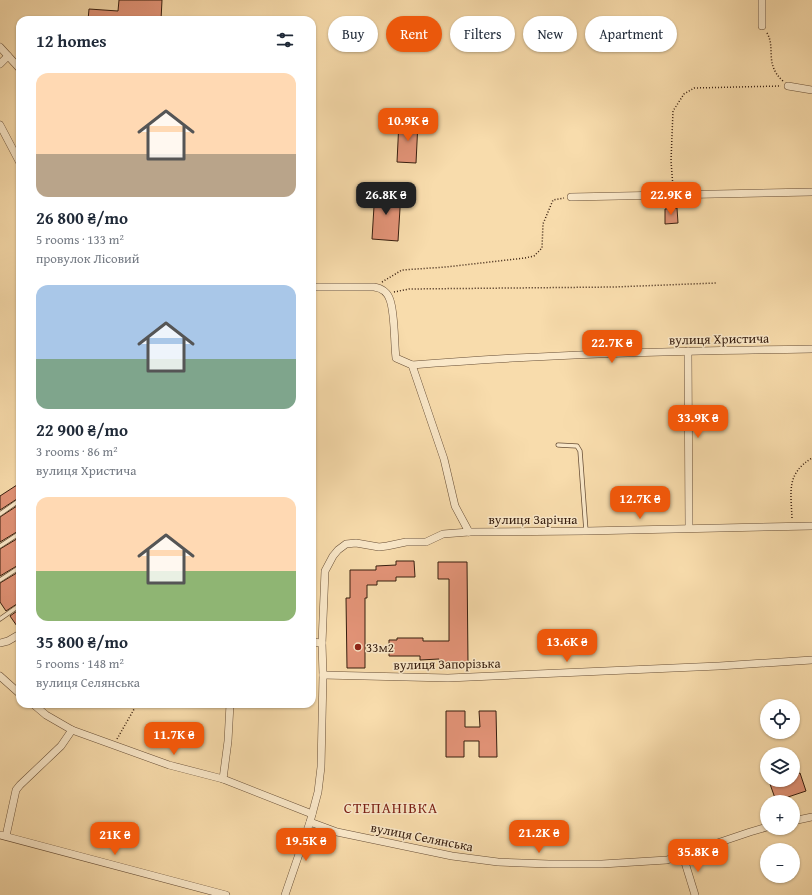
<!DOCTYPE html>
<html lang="en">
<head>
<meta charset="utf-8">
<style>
	:root { --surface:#fff; --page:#f6f6f7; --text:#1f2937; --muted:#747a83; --accent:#ea580c }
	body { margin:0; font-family:"Gentium Book Plus",serif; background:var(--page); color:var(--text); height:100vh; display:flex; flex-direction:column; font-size:15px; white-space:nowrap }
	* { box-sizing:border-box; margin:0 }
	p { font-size:13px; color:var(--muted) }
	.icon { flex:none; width:22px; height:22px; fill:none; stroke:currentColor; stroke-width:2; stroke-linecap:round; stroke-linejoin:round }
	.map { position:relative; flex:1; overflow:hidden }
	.details { position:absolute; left:16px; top:16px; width:300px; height:692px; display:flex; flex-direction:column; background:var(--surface); border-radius:12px; box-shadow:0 1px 3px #0004 }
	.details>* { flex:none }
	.guide { position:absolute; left:328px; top:16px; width:380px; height:36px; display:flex; gap:8px }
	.buttons { position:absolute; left:760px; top:699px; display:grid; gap:8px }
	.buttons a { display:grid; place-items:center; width:40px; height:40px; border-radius:50%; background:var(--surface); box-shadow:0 1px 3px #0004; font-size:20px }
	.price { position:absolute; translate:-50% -34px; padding:0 9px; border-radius:8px; background:var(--accent); color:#fff; font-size:13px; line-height:26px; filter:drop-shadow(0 1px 2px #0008) }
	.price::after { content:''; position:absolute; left:50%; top:24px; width:12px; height:9px; margin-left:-6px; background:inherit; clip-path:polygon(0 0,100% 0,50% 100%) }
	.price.on { background:#222; color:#fff }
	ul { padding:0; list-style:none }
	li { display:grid; align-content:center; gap:8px; height:212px; padding:0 20px }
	li span { display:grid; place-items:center; height:124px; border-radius:12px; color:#555 }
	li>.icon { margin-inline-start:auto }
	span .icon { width:72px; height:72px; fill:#fffc; stroke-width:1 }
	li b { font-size:17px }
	h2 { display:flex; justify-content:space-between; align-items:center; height:48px; padding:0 20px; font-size:17px }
	.pill { padding:0 14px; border-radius:18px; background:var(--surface); box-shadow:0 1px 3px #0004; font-size:14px; line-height:36px }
	.pill.on { background:var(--accent); color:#fff }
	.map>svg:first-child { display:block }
	.building { fill:#e29377; stroke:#371e0f }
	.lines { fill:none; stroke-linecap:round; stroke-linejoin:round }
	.lane-casing { stroke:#674e36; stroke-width:5 }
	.street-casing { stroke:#674e36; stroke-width:8 }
	.path { stroke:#371e0f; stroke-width:1.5; stroke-dasharray:1 2; stroke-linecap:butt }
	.lane { stroke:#fae8c9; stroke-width:3.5 }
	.street { stroke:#fae8c9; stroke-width:7 }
	.poi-dot { fill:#8f2418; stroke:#fae8c9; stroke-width:1.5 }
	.labels { text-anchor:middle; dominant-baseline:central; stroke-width:3; stroke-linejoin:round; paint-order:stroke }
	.street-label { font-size:13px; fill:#371e0f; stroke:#fae8c9 }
	.poi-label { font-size:13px; fill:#371e0f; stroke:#fae8c9; text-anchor:start }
	.quarter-label { font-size:15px; letter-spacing:1px; fill:#7a1f14; stroke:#fae8c9 }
</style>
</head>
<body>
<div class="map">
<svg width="812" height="895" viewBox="0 0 812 895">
	<rect width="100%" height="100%" fill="#f8dcac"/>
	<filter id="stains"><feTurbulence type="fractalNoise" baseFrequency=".005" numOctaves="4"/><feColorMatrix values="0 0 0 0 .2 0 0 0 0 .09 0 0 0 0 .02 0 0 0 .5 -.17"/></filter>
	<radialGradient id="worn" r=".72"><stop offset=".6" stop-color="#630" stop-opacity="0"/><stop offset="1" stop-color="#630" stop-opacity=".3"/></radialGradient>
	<!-- building -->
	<g class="building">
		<path d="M119,0H162L161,20H88L89,9L118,11Z"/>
		<path d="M399,121L418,122L416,163L397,162Z"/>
		<path d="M375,190L401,192L398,241L372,239Z"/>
		<path d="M677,208L678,223L665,224V209Z"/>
		<path d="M20,483V497L0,510V496Z"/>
		<path d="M20,504V530L0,542V517Z"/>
		<path d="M20,537V564L0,576V549Z"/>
		<path d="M396,561H414L415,577H396V581H377V585H367V598H365V668H347L346,598H350V570H376V566L396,565Z"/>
		<path d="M438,562H467L468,663L439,664V659L420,660V656H389V640H397V638H423V641H449V579H438Z"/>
		<path d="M20,571V602L6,611L0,602V583Z"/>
		<path d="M20,609V629H19L10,616Z"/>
		<path d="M446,711H465V727H480L479,711H496L497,757H479V741H464V757H446Z"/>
		<path d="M800,773L806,791L776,801L770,784L784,780H793V776Z"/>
	</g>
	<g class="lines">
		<defs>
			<g id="lane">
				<path d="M558,445L577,446L580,451L586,531"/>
				<path d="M0,514L20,500"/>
				<path d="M0,546L20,533"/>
				<path d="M0,580L20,567"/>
				<path d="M0,619L20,605"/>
			</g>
			<g id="street">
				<path d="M762,0V26"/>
				<path d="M0,47L20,69"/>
				<path d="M0,64L8,56"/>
				<path d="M788,86L812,90"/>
				<path d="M0,125L20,163"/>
				<path d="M571,197L812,192"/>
				<path d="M312,287H374C382,288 388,293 390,300C395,314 394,342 396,358L412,365L444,459L455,506L469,532"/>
				<path d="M688,351L689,528"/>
				<path d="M412,365C545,354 678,351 812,349"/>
				<path d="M312,642L322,643"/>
				<path d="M0,643L8,641L20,634"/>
				<path d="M323,675L448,678L719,666L812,660"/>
				<path d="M0,676L20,694"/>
				<path d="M33,704L46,715L72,730L169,765L223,779L312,814"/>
				<path d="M223,779L228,741L230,704"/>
				<path d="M793,821L812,817"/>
				<path d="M310,822L337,832L452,856L498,862L549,864H602L667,860L750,832L767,827"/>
				<path d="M0,835L226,895"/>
				<path d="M6,836L16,790L20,785L61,746L72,730"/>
				<path d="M683,856L695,895"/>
				<path d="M285,895L310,822L318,792L321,767L323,675L322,643L325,571L333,556L338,550L346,544L356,543L379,547L387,546L406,542H426L443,534L469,532L586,531L812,526"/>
			</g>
		</defs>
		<!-- lane casing -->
		<use href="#lane" class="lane-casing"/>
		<!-- street casing -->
		<use href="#street" class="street-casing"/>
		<!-- path -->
		<g class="path">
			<path d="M767,33C776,48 764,64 783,81"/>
			<path d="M673,187L671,161L673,111L684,94L694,88L781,86"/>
			<path d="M382,282L402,270L446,267L525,258L534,256L542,248L543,224L553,200L564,198"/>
			<path d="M394,292L409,289L614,287L716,283"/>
			<path d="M792,518C791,491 786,474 812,458"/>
			<path d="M117,739L137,704"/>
		</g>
		<!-- lane -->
		<use href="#lane" class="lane"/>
		<!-- street -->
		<use href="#street" class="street"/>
	</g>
	<!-- markers -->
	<circle class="poi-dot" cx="358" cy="647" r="4"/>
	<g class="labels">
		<!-- street labels -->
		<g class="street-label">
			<text transform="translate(719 339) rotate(-1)">вулиця Христича</text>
			<text x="533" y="519">вулиця Зарічна</text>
			<text transform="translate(447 664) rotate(-1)">вулиця Запорізька</text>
			<text transform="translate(422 837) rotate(11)">вулиця Селянська</text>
		</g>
		<!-- poi labels -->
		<g class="poi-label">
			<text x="366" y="647">33м2</text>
		</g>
		<!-- quarter labels -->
		<g class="quarter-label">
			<text x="391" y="807">СТЕПАНІВКА</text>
		</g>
	</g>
	<rect width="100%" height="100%" filter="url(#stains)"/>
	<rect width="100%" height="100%" fill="url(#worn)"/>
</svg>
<div class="buttons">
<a><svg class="icon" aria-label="locate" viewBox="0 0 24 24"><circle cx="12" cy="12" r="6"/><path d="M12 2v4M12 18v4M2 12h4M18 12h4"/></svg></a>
<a><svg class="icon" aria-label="layers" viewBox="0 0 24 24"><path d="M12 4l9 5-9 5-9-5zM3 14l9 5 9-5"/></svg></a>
<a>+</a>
<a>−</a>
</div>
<b class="price" style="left:408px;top:142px">10.9K ₴</b>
<b class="price on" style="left:386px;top:216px">26.8K ₴</b>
<b class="price" style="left:671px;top:216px">22.9K ₴</b>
<b class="price" style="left:612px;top:364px">22.7K ₴</b>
<b class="price" style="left:698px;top:439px">33.9K ₴</b>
<b class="price" style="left:640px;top:520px">12.7K ₴</b>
<b class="price" style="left:567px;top:663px">13.6K ₴</b>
<b class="price" style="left:174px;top:756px">11.7K ₴</b>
<b class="price" style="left:539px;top:854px">21.2K ₴</b>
<b class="price" style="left:115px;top:856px">21K ₴</b>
<b class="price" style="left:306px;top:862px">19.5K ₴</b>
<b class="price" style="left:698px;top:873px">35.8K ₴</b>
<div class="guide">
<a class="pill">Buy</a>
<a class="pill on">Rent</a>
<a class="pill">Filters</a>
<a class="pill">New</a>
<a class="pill">Apartment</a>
</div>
<section class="details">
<h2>12 homes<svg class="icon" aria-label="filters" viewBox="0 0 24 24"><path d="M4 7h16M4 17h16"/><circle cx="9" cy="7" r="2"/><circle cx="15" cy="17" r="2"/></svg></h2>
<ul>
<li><span style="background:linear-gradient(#ffd9b3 65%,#b9a48a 0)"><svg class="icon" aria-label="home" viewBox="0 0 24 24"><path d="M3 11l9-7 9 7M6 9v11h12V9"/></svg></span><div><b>26 800 ₴/mo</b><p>5 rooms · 133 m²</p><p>провулок Лісовий</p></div></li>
<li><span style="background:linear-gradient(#a9c7e8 60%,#7fa58c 0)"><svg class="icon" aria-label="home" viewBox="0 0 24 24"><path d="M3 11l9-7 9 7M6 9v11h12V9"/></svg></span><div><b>22 900 ₴/mo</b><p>3 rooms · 86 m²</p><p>вулиця Христича</p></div></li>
<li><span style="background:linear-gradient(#ffd9b3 60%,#8fb573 0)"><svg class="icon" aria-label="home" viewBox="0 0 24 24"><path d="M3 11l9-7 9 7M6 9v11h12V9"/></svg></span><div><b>35 800 ₴/mo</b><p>5 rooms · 148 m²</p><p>вулиця Селянська</p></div></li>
</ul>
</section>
</div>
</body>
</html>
